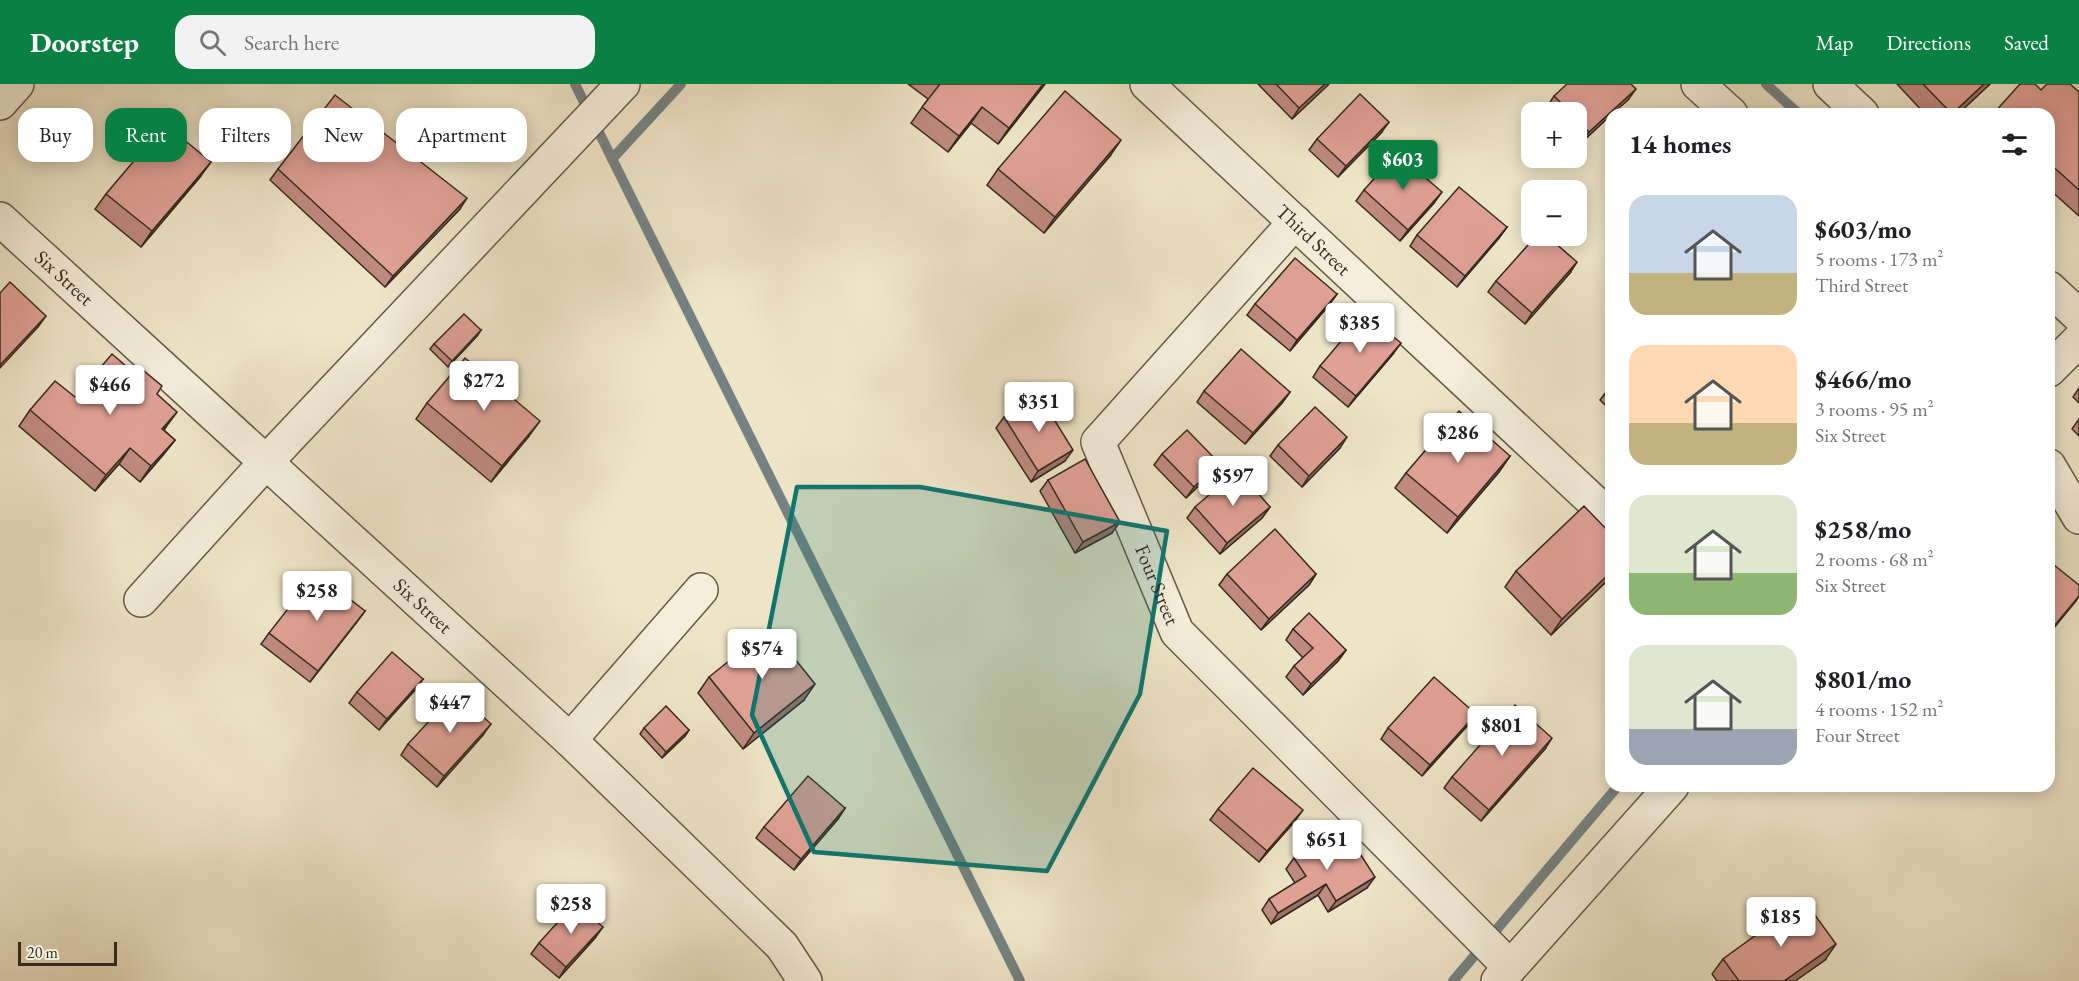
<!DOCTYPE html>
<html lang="en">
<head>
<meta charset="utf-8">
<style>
	:root { --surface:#fff; --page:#f2f2f2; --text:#202124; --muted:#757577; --accent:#0b8043 }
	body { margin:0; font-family:"EB Garamond",serif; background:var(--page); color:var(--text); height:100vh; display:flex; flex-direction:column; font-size:22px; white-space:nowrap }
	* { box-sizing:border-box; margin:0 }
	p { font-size:20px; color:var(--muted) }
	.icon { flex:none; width:33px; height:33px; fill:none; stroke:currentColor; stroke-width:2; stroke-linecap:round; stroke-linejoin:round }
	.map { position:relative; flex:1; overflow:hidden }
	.sheet { position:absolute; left:1605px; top:24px; width:450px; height:684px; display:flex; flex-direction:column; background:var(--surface); border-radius:18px; box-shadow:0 3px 15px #0003 }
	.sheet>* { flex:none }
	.guide { position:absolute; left:18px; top:24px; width:570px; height:54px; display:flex; gap:12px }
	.controls { position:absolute; left:1521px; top:18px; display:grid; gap:12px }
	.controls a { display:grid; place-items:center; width:66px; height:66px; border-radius:12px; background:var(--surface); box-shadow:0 3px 15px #0003; font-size:30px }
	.scale { position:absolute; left:18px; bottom:15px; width:99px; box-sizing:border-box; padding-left:6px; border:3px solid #352b21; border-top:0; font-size:16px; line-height:21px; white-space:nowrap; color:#352b21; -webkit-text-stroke:4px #f4eedb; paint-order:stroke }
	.price { position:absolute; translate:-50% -51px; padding:0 14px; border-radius:6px; background:#fff; color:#222; font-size:20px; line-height:39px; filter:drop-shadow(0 2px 3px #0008) }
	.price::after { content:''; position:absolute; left:50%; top:36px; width:18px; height:14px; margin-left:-9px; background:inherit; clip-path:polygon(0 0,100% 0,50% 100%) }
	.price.active { background:var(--accent); color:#fff }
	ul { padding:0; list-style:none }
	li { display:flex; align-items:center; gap:18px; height:150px; padding:0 24px }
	li span { display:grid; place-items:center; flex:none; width:168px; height:120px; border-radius:18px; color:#555 }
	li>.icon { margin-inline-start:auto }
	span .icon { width:72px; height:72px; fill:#fffc; stroke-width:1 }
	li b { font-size:26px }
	h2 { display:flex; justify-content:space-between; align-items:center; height:72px; padding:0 24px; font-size:26px }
	.pill { padding:0 21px; border-radius:18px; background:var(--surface); box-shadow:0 3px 15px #0003; font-size:21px; line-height:54px }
	.pill.active { background:var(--accent); color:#fff }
	header { display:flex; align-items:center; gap:36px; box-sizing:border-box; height:84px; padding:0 30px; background:var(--accent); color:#fff }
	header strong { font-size:28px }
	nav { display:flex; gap:33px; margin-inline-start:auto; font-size:21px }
	.search { width:420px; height:54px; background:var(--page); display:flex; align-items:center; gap:15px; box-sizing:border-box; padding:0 21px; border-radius:18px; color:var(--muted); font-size:22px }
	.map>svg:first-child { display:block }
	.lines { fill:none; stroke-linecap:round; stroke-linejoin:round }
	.stream { stroke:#758281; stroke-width:10 }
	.street-casing { stroke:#635a4b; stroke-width:36 }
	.street { stroke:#f4eedb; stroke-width:33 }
	.wall { fill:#c08a81; stroke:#352b21; stroke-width:1.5 }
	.shaded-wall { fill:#9c7169; stroke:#352b21; stroke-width:1.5 }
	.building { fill:#dfa196; stroke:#352b21; stroke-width:1.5 }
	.marked { fill:#0f766e; fill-opacity:0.2; stroke:#0f766e; stroke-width:4.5; stroke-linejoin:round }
	.labels { text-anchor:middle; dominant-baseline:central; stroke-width:5; stroke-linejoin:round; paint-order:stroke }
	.street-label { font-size:20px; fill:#352b21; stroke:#f4eedb }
</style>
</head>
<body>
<header>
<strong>Doorstep</strong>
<div class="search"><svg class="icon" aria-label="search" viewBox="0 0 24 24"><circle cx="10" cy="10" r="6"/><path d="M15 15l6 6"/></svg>Search here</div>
<nav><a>Map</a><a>Directions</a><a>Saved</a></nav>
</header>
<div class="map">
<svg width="2079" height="897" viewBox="0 0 2079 897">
	<rect width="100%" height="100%" fill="#eee5c8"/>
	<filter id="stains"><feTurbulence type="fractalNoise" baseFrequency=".00333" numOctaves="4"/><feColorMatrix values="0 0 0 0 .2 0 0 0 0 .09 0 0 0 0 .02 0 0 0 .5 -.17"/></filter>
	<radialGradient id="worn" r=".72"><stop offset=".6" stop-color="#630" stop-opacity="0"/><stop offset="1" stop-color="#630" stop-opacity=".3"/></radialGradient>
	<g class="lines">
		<!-- stream -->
		<g class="stream">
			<path d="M575,0L1020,897"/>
			<path d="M1766,0L1799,30"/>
			<path d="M612,75L681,0"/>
			<path d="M1453,897L1618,702"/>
		</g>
		<defs>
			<g id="street">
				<path id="s1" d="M1147,0L1611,434"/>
				<path d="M1698,0L1731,30"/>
				<path d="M1830,0L1862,30"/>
				<path d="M0,19L17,0"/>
				<path id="s2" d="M0,135L570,656L782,862L805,897"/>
				<path id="s3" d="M1295,138L1098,358L1177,548L1510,883"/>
				<path d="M2049,204L2079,232"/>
				<path d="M2049,286L2079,256"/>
				<path d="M2049,382L2079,433"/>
				<path d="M141,516L266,378L623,0"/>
				<path d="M570,656L701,506"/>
				<path d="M1498,897L1672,702"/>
			</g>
		</defs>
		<!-- street casing -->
		<use href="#street" class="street-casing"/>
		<!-- street -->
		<use href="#street" class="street"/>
	</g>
	<!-- wall -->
	<g class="wall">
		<path d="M908,0H1045L998,60L971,39L948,68L911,39L928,15Z"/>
		<path d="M1258,0H1329L1292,35Z"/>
		<path d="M1897,0H1990L1958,30H1925Z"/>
		<path d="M2041,6L2079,8V132L2049,105V30Z"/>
		<path d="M1554,12L1628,16L1611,30V31L1581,59L1576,54V28H1552L1547,23Z"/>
		<path d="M1381,49L1338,93L1309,66L1317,55Z"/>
		<path d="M1110,72L1044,149L987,101L998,85Z"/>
		<path d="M278,85L460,125L385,203L270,96Z"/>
		<path d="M200,93L141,163L95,125L106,110Z"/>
		<path d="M1364,106L1434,119L1400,157L1356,117Z"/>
		<path d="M1507,143L1499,154L1457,203L1410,162L1417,151Z"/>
		<path d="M1570,189L1525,240L1488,208L1496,197Z"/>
		<path d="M1337,210L1329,221L1290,267L1247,231L1255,220Z"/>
		<path d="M481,246L477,252L448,283L430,265L434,260Z"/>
		<path d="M1393,270L1348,323L1313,293L1320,282Z"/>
		<path d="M1611,302V327L1600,316Z"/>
		<path d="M2079,304V319L2073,313Z"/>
		<path d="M1204,307L1290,308L1282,319L1245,360L1197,318Z"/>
		<path d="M157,310L166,343L164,346L175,356L163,371L140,398L119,380L95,407L19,342L30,326L75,313Z"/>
		<path d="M427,319L529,352L491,398L416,335Z"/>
		<path d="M1004,333L1065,377L1031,398L996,344Z"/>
		<path d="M2079,335V352L2072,345Z"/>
		<path d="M1278,361L1340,364L1302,403L1270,372Z"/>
		<path d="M1162,370L1219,379L1211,390L1186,414L1154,381Z"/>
		<path d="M1510,372L1499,388L1447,449L1395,404L1406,389Z"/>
		<path d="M1048,396L1112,449L1075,469L1040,407Z"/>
		<path d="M1195,423H1270L1262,434L1220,470L1187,434Z"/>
		<path d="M1516,487L1611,493L1551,551L1505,503Z"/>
		<path d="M1227,490H1316L1309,501L1261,546L1219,501Z"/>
		<path d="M365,527L310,598L261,560L269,549Z"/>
		<path d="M1293,545L1346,566L1338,577L1303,611L1286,593L1294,582L1303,574L1286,556Z"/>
		<path d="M709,593L804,616L743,665L698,609Z"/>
		<path d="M423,595L415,606L379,646L349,619L357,608Z"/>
		<path d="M1476,630L1468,641L1422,692L1381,655L1388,644Z"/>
		<path d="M644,644L689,646L685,652L662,674L640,650Z"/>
		<path d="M483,651L437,703L401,671L408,660Z"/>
		<path d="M1545,665L1481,737L1444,704L1452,693Z"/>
		<path d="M845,724L838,735L794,786L756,754L764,743Z"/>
		<path d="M1218,725L1295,737L1259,778L1210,736Z"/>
		<path d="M1294,774L1367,804L1328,828L1318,811L1271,840L1262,826L1269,815L1295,799L1286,785Z"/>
		<path d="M595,854L559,894L531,870L539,859Z"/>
		<path d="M1723,875L1825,876L1795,897H1717L1712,890Z"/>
	</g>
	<!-- shaded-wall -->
	<g class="shaded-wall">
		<path d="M1043,0H1045L998,60L1009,44Z"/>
		<path d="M1325,0H1329L1292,35L1299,24Z"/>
		<path d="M1984,0H1990L1958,30H1952Z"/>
		<path d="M1636,5L1628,16L1612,30H1611V31L1581,59L1589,48Z"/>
		<path d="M982,23L971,39L948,68L959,52Z"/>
		<path d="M1389,38L1381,49L1338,93L1346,82Z"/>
		<path d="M1121,56L1110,72L1044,149L1055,133Z"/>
		<path d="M211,78L200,93L141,163L152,147Z"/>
		<path d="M1442,108L1434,119L1400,157L1408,146Z"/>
		<path d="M467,114L460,125L385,203L393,192Z"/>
		<path d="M1507,143L1499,154L1457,203L1465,192Z"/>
		<path d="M1577,178L1570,189L1525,240L1532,229Z"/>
		<path d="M1337,210L1329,221L1290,267L1297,256Z"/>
		<path d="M46,232L38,243L0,284V281Z"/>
		<path d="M481,246L477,252L448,283L452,277Z"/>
		<path d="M1401,259L1393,270L1348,323L1356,312Z"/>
		<path d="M1290,308L1282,319L1245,360L1253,349Z"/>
		<path d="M177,328L166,343L151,361L162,345Z"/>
		<path d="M540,337L529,352L491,398L502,382Z"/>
		<path d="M1347,353L1340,364L1302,403L1309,392Z"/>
		<path d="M175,356L163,371L140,398L151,382Z"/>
		<path d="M130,364L119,380L95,407L106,391Z"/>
		<path d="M1073,366L1065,377L1031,398L1038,387Z"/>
		<path d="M1510,372L1499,388L1447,449L1458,433Z"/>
		<path d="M1219,379L1211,390L1186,414L1194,403Z"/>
		<path d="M1270,423L1262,434L1220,470L1227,459Z"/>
		<path d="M1120,438L1112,449L1075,469L1083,458Z"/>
		<path d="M1611,488V493L1551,551L1562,535Z"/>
		<path d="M1316,490L1309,501L1261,546L1269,535Z"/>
		<path d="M2079,512L2076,517L2049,550V548Z"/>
		<path d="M365,527L357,538L310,598L318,587Z"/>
		<path d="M1346,566L1338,577L1303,611L1311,600Z"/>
		<path d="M423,595L415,606L379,646L387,635Z"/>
		<path d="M815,600L804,616L743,665L754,649Z"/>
		<path d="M1476,630L1468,641L1422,692L1430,681Z"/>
		<path d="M491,640L483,651L437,703L444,692Z"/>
		<path d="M689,646L685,652L662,674L666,668Z"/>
		<path d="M1552,654L1545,665L1481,737L1489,726Z"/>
		<path d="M845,724L838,735L794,786L801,775Z"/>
		<path d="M1303,726L1295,737L1259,778L1267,767Z"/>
		<path d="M1375,793L1367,804L1328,828L1336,817Z"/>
		<path d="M1326,800L1318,811L1271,840L1278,829Z"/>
		<path d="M603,843L595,854L559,894L566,883Z"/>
		<path d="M1836,860L1825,876L1795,897H1784Z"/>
	</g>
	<!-- building -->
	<g class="building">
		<path d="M940,0H1043L1009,44L982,23L959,52L922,23Z"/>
		<path d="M1276,0H1325L1299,24Z"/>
		<path d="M1567,0H1631L1636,5L1589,48L1576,35V28H1570L1554,12Z"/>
		<path d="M1923,0H1984L1952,30Z"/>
		<path d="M2020,0H2035L2041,6L2047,0H2070L2079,8V106L2049,79V30H1993Z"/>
		<path d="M1065,7L1121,56L1055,133L998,85Z"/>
		<path d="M1360,10L1389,38L1346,82L1317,55Z"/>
		<path d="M335,11L467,114L393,192L278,85Z"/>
		<path d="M1666,26L1669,30H1662Z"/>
		<path d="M165,40L211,78L152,147L106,110Z"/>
		<path d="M1397,69L1442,108L1408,146L1364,106Z"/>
		<path d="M1459,103L1507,143L1465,192L1417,151Z"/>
		<path d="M1536,152H1547L1577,178L1532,229L1496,197Z"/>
		<path d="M1295,174L1337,210L1297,256L1255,220Z"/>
		<path d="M10,198L46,232L0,281V209Z"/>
		<path d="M1365,229L1401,259L1356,312L1320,282Z"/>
		<path d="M464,230L481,246L452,277L434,260Z"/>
		<path d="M1241,265L1290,308L1253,349L1204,307Z"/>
		<path d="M112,270L133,288L138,282L162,302L157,310L177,328L162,345L175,356L151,382L130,364L106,391L30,326L55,297L75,313Z"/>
		<path d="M465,274L540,337L502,382L427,319Z"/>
		<path d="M1611,302V317L1604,311Z"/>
		<path d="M1039,311L1073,366L1038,387L1004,333Z"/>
		<path d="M1315,323L1347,353L1309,392L1278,361Z"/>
		<path d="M1459,327L1510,372L1458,433L1406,389Z"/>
		<path d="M1187,346L1219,379L1194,403L1162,370Z"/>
		<path d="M1085,375L1120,438L1083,458L1048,396Z"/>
		<path d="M1238,386L1270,423L1227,459L1195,423Z"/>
		<path d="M1584,422L1611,450V488L1562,535L1516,487Z"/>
		<path d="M1275,445L1316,490L1269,535L1227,490Z"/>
		<path d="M2049,477L2079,501V512L2049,548Z"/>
		<path d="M316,489L365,527L318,587L269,549Z"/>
		<path d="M1309,529L1346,566L1311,600L1294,582L1313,564L1293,545Z"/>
		<path d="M770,544L815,600L754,649L709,593Z"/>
		<path d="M392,568L423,595L387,635L357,608Z"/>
		<path d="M1434,593L1476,630L1430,681L1388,644Z"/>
		<path d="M456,608L491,640L444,692L408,660Z"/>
		<path d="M1515,621L1552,654L1489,726L1452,693Z"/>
		<path d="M666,622L689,646L666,668L644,644Z"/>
		<path d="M1253,684L1303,726L1267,767L1218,725Z"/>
		<path d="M808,692L845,724L801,775L764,743Z"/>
		<path d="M1343,743L1375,793L1336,817L1326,800L1278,829L1269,815L1306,792L1294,774Z"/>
		<path d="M1804,816L1836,860L1784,897H1739L1723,875Z"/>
		<path d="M575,819L603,843L566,883L539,859Z"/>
	</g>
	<!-- marked area -->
	<path class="marked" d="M797,403H920L1167,447L1140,610L1047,787L814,768L752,631Z"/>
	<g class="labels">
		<!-- street labels -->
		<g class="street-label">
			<text stroke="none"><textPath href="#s1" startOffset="228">Third Street</textPath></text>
			<text stroke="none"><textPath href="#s2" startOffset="87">Six Street</textPath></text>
			<text stroke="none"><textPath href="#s3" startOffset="450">Four Street</textPath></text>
			<text stroke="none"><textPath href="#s2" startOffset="573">Six Street</textPath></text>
		</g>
	</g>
	<rect width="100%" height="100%" filter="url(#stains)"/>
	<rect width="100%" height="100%" fill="url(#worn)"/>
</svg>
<div class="controls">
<a>+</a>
<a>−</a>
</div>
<div class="scale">20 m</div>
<b class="price active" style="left:1403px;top:107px">$603</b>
<b class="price" style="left:1360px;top:270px">$385</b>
<b class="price" style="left:484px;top:328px">$272</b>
<b class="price" style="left:110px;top:332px">$466</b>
<b class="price" style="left:1039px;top:349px">$351</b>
<b class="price" style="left:1458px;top:380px">$286</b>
<b class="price" style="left:1233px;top:423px">$597</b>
<b class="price" style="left:317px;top:538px">$258</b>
<b class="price" style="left:762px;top:596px">$574</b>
<b class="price" style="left:450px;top:650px">$447</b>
<b class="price" style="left:1502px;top:673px">$801</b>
<b class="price" style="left:1327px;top:787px">$651</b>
<b class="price" style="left:571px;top:851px">$258</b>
<b class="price" style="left:1781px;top:864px">$185</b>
<div class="guide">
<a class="pill">Buy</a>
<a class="pill active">Rent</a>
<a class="pill">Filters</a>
<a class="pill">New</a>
<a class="pill">Apartment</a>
</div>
<section class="sheet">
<h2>14 homes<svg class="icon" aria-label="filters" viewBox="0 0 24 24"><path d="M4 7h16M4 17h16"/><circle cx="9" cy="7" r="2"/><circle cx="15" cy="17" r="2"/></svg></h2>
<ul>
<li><span style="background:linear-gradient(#c9d6e8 65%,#c2b280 0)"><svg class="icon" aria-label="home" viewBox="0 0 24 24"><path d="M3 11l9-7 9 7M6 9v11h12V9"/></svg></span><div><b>$603/mo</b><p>5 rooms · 173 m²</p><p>Third Street</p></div></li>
<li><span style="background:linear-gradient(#ffd9b3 65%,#c2b280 0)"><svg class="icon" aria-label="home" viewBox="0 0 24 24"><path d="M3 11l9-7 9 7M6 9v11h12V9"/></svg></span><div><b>$466/mo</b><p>3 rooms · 95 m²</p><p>Six Street</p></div></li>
<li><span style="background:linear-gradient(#dfe7d0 65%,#8fb573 0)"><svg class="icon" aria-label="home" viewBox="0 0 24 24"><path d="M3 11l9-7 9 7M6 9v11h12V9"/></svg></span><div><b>$258/mo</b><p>2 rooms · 68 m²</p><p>Six Street</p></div></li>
<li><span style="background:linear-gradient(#dfe7d0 70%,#9aa5b1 0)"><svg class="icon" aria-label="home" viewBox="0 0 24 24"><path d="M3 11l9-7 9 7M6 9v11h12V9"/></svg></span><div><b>$801/mo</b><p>4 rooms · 152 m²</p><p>Four Street</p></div></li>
</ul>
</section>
</div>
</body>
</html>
